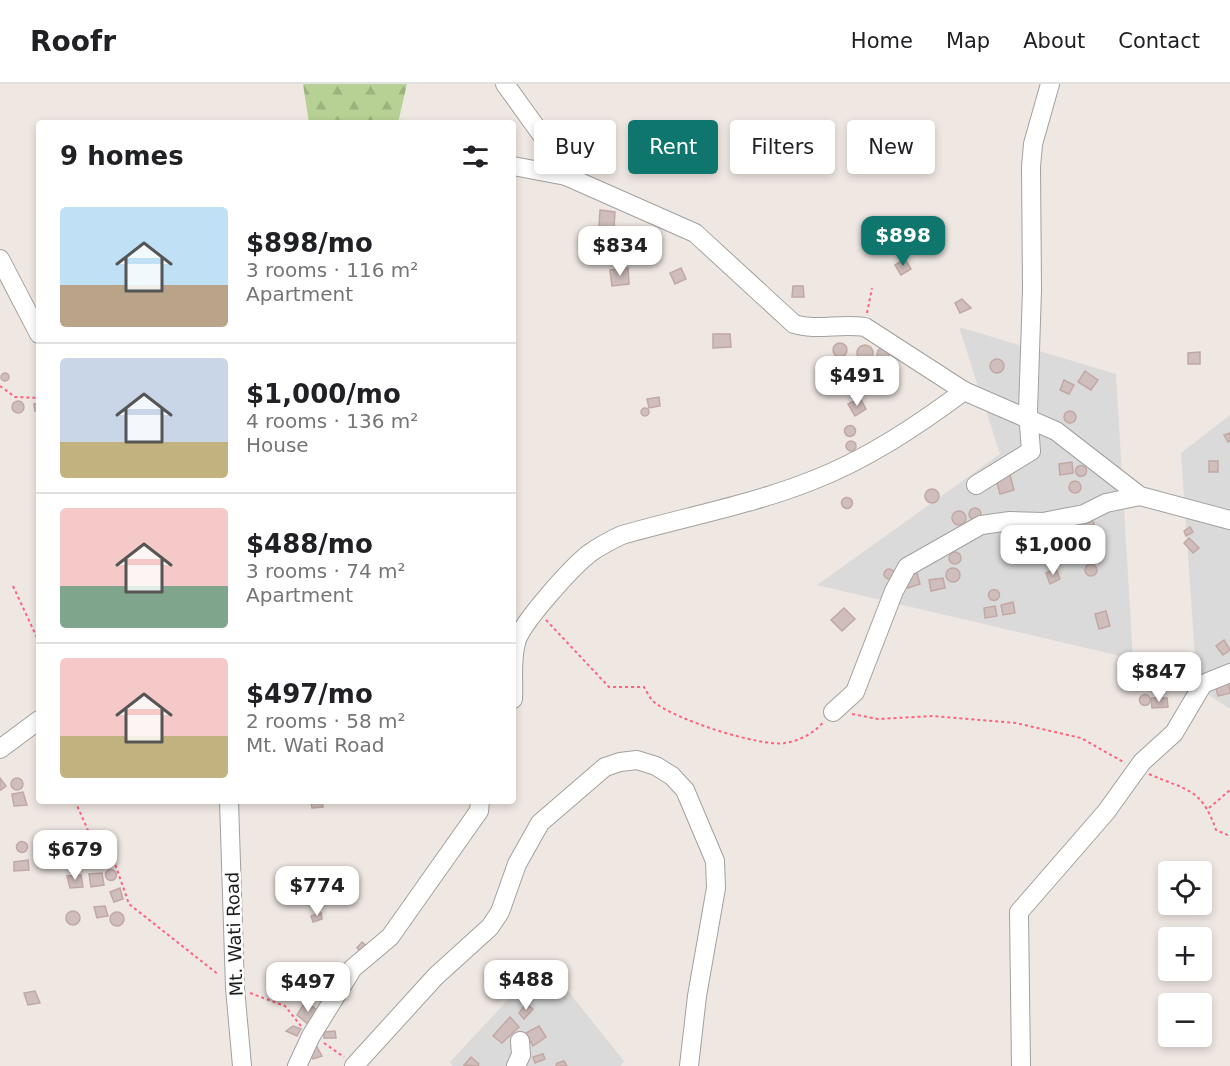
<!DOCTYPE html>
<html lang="en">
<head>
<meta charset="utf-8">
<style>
	:root { --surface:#fff; --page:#f2f2f2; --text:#202124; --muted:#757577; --line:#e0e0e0; --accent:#0f766e }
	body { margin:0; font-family:"DejaVu Sans",sans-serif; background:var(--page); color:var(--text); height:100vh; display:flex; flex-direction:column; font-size:22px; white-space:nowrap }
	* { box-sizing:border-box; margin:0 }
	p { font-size:20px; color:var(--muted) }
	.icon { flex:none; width:33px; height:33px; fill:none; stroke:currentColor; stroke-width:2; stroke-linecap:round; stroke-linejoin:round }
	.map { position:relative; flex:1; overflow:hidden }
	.panel { position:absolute; left:36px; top:36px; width:480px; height:684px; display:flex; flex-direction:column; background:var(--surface); border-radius:6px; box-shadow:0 3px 9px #0003 }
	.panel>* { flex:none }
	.guide { position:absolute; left:534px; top:36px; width:570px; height:54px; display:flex; gap:12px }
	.fabs { position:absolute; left:1158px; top:777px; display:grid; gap:12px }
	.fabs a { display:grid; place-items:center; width:54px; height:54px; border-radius:6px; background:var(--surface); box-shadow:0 3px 9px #0003; font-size:30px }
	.price { position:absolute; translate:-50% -51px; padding:0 14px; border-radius:12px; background:#fff; color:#222; font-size:20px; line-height:39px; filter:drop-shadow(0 2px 3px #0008) }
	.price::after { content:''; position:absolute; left:50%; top:36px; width:18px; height:14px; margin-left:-9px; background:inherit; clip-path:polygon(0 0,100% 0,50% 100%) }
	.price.selected { background:var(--accent); color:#fff }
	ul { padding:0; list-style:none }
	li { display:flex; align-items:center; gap:18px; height:150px; padding:0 24px }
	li+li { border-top:2px solid var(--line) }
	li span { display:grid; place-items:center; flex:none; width:168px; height:120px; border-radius:6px; color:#555 }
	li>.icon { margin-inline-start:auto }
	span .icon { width:72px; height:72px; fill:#fffc; stroke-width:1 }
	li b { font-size:26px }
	h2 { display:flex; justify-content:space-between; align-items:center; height:72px; padding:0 24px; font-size:26px }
	.pill { padding:0 21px; border-radius:6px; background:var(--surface); box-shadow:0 3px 9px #0003; font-size:21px; line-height:54px }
	.pill.selected { background:var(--accent); color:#fff }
	header { display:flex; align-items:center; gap:36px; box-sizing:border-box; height:84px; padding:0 30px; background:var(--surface); border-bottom:2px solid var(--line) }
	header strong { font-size:28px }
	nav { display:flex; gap:33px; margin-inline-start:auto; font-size:21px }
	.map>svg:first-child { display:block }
	.residential { fill:#dbdada }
	.forest { fill:url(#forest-firs) }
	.building { fill:#cfbebb; stroke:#c2a8a4; stroke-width:1.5 }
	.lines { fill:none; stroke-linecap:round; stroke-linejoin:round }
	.minor-casing { stroke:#a1a1a1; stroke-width:20 }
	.path { stroke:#ff637f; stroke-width:2; stroke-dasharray:3 3; stroke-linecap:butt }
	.minor { stroke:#fff; stroke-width:18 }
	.labels { text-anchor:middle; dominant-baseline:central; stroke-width:5; stroke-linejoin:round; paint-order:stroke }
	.street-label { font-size:18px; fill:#1d1d1d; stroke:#fff }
</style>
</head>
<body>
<header>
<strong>Roofr</strong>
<nav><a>Home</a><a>Map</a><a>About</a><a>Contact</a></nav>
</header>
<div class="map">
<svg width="1230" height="982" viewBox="0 0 1230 982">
	<defs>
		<pattern id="forest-firs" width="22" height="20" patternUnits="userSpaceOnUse" patternTransform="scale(1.5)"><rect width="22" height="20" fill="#b7d194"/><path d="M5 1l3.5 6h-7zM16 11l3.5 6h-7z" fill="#9db37f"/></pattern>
	</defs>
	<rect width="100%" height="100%" fill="#efe7e2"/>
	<!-- residential -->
	<g class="residential">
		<path d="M959,243L1116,290L1133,575L817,501L1000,370Z"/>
		<path d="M1230,331V625L1197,603L1181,369Z"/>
		<path d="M544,877L624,977L621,982H452L450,978Z"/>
	</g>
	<!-- forest -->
	<path class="forest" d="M303,0H407L398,39H309Z"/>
	<!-- building -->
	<g class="building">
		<path d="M600,126L615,128L614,143L599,142Z"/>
		<path d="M905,175L911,185L901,191L895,181Z"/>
		<path d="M628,184L629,200L612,202L610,186Z"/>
		<path d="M681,184L686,195L675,200L670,189Z"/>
		<path d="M793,202H803L804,213H792Z"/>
		<path d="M962,215L971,224L960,229L955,219Z"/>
		<path d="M713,250H730L731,263L713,264Z"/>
		<circle cx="840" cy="266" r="7"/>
		<circle cx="865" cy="269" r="8"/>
		<circle cx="883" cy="270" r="6"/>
		<path d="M1200,268V280H1188V269Z"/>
		<circle cx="997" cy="282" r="7"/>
		<path d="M1085,287L1098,296L1091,306L1078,298Z"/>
		<circle cx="5" cy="293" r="4"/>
		<path d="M1064,296L1074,301L1069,310L1060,306Z"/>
		<path d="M659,313L660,322L649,324L647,315Z"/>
		<path d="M860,314L866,325L855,332L848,320Z"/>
		<circle cx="18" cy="323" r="6"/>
		<path d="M39,319V326L35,327L34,320Z"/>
		<circle cx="645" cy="328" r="4"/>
		<circle cx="1070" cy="333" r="6"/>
		<circle cx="850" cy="347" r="5.5"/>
		<path d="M1230,349V357L1228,358L1224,351Z"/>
		<circle cx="851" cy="362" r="5"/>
		<rect x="1209" y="377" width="9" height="11"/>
		<path d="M1072,378L1073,389L1060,391L1059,380Z"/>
		<circle cx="1081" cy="387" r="5.5"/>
		<path d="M1009,387L1014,406L1000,410L995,391Z"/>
		<circle cx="1075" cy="403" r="6"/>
		<circle cx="932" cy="412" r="7"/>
		<circle cx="847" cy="419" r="5.5"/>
		<circle cx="975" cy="430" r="6"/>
		<circle cx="959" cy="434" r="7"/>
		<circle cx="1089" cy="440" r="5"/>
		<path d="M1066,436L1068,446L1056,448L1054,439Z"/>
		<path d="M1190,443L1193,448L1186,452L1184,447Z"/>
		<path d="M1189,454L1199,464L1193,469L1184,459Z"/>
		<circle cx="955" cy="474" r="6"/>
		<circle cx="1091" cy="486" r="6"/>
		<circle cx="953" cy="491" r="7"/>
		<path d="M1056,485L1060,495L1050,500L1046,489Z"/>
		<circle cx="889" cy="490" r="5"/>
		<path d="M917,489L920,500L908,504L905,492Z"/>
		<path d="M943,494L945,504L931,507L929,496Z"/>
		<circle cx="994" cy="511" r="5.5"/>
		<path d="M1013,518L1015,529L1003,531L1001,521Z"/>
		<path d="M995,522L997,532L985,534L984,524Z"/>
		<path d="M844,524L855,535L842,547L831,536Z"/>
		<path d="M1106,527L1110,542L1099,545L1095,530Z"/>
		<path d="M1224,556L1230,566L1223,571L1216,562Z"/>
		<path d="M1228,596L1230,609L1218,612L1215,600Z"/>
		<circle cx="1145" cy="616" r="5.5"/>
		<path d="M1151,614H1167L1168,623L1152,624Z"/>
		<path d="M0,694L6,702L1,706H0Z"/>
		<circle cx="17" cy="700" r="6"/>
		<path d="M23,708L27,721L14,722L12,710Z"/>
		<path d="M311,717H322L323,723L312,724Z"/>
		<circle cx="22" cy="763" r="5.5"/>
		<path d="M28,776L29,786L14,787V778Z"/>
		<circle cx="111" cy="791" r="5.5"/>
		<path d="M102,789L104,801L91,803L89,790Z"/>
		<path d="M81,791L83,803L70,804L67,792Z"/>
		<path d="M120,804L123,815L114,818L110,808Z"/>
		<path d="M105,822L108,832L97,834L94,823Z"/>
		<circle cx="73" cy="834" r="7"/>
		<circle cx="117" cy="835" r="7"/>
		<path d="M321,829L322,835L313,838L311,832Z"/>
		<path d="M362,858L369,864L364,870L357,864Z"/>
		<path d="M319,902L326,911L320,917L312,909Z"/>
		<path d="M35,907L40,919L28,921L24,909Z"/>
		<path d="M305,918L319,927L309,941L297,931Z"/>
		<path d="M526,920L533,925L524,935L519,929Z"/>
		<path d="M510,933L519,943L502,959L493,952Z"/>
		<path d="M293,942L301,945L297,952L286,947Z"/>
		<path d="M539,942L546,953L533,962L526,949Z"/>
		<path d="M335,947L336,954H324V948Z"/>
		<path d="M316,961L322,972L313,975L306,967Z"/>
		<path d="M543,970L545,975L535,979L533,973Z"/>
		<path d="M471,973L479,980L478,982L464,981Z"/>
		<path d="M564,977L567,982H556L557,979Z"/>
	</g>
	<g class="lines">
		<defs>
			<g id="minor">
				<path d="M505,0L546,57L566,92"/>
				<path d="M513,82L566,92L695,149L794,240C816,247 841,239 865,243L964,307L1056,347L1140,412L1230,436"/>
				<path d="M0,175L39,250"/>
				<path d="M976,401L1031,367L1028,328L1032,206L1031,83L1033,60L1050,0"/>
				<path d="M513,615C514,596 511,577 516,559C520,540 573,482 590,469C600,462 611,456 622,451C685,433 750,421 811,397C866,376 917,342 964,307"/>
				<path d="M833,628L855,608L894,507L907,483L981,441L1010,437L1043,438L1084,430L1106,419L1140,412"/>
				<path d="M0,665L39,636"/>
				<path d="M229,717L235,904L242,982"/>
				<path d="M297,982L311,952L353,884L390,853L479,727L480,717"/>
				<path d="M354,982L436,892L490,843L500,828L517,780L540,739L605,683L620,678L637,676L656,682L672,692L685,706L715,777L716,804L697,912L689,982"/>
				<path d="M516,982L521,971L520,957"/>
				<path d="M1021,982L1019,828L1106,728L1142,678L1174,649L1203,600L1230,589"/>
			</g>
		</defs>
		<!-- minor casing -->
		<use href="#minor" class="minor-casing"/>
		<!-- path -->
		<g class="path">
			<path d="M867,229L872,204"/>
			<path d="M0,302L15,313L39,314"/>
			<path d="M13,502L39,558"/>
			<path d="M546,536L609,603H644C647,608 650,615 654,618C674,635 759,663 785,659C799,657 815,649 824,637"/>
			<path d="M852,630L878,635L933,632L1016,639L1081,654L1125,679"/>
			<path d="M1149,690C1187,707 1201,703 1216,746L1230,752"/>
			<path d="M75,717L94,760L113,774L129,820L219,891"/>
			<path d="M1209,724L1230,706"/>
			<path d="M250,909L285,922L301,942"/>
			<path d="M324,959L344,973"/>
		</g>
		<!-- minor -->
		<use href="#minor" class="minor"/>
	</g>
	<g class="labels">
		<!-- street labels -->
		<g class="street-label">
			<text transform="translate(234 850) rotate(-92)">Mt. Wati Road</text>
		</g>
	</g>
</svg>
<div class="fabs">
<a><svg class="icon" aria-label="locate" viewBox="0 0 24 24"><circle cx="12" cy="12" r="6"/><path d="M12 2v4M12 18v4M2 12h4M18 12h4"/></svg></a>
<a>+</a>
<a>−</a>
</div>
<b class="price selected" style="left:903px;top:183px">$898</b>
<b class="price" style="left:620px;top:193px">$834</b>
<b class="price" style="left:857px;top:323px">$491</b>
<b class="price" style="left:1053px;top:492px">$1,000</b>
<b class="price" style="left:1159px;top:619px">$847</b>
<b class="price" style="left:75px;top:797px">$679</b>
<b class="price" style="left:317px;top:833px">$774</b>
<b class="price" style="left:526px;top:927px">$488</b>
<b class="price" style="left:308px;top:929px">$497</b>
<div class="guide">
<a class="pill">Buy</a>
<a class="pill selected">Rent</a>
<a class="pill">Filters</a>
<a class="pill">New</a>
</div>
<section class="panel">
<h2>9 homes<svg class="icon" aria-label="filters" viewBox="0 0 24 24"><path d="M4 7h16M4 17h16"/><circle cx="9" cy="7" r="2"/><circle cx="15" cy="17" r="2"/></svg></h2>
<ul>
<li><span style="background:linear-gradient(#bfe0f5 65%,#b9a48a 0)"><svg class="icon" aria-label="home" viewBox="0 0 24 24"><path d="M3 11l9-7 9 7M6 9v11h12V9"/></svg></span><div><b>$898/mo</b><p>3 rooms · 116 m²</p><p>Apartment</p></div></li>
<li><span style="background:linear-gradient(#c9d6e8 70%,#c2b280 0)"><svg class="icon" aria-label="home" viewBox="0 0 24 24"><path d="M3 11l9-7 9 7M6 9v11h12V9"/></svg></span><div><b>$1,000/mo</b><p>4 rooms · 136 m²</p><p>House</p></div></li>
<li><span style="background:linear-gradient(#f6c9c9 65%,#7fa58c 0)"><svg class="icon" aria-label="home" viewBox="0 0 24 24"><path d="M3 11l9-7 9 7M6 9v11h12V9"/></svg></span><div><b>$488/mo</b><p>3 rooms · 74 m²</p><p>Apartment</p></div></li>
<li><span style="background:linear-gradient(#f6c9c9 65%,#c2b280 0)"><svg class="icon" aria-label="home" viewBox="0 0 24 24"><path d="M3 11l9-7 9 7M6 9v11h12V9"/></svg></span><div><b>$497/mo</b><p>2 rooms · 58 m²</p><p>Mt. Wati Road</p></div></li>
</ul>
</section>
</div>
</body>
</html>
